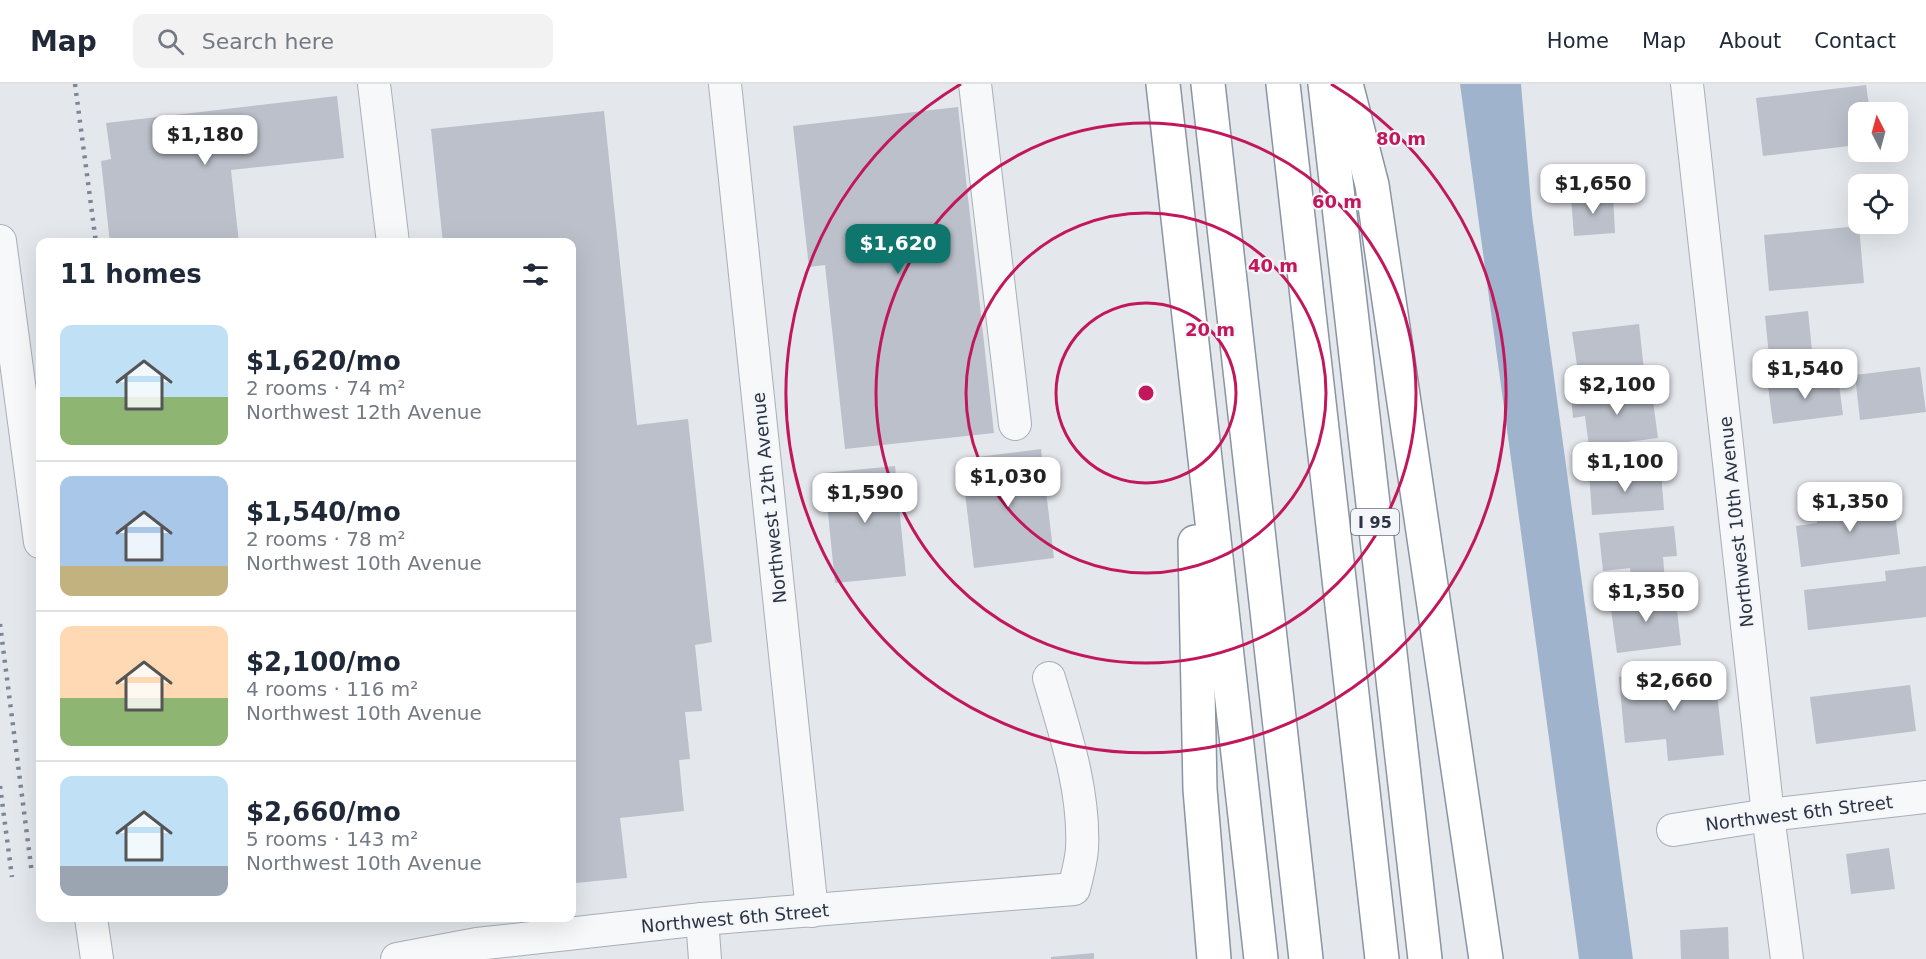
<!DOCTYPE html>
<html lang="en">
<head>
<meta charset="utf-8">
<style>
	:root { --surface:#fff; --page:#f2f2f3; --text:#1f2937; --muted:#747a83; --line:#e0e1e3; --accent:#0f766e }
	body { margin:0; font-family:"DejaVu Sans",sans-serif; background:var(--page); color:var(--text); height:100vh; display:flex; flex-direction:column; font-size:22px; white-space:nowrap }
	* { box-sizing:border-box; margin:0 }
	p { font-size:20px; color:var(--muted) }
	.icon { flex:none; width:33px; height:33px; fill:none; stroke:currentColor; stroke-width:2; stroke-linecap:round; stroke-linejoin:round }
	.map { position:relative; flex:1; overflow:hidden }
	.sheet { position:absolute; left:36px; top:154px; width:540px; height:684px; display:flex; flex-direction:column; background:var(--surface); border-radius:12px; box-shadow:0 6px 24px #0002 }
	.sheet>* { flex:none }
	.needle { width:39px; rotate:354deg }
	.controls { position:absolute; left:1848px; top:18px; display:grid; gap:12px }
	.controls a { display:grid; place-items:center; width:60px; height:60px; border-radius:12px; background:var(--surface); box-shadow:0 6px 24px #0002; font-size:30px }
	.price { position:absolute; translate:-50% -51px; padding:0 14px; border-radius:12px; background:#fff; color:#222; font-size:20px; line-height:39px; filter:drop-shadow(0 2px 3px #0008) }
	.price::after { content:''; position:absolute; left:50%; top:36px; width:18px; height:14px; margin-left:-9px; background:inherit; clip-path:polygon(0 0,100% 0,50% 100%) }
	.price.selected { background:var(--accent); color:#fff }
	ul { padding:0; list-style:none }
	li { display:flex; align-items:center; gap:18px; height:150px; padding:0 24px }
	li+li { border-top:2px solid var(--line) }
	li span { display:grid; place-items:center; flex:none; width:168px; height:120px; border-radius:12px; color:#555 }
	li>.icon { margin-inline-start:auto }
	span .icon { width:72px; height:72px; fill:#fffc; stroke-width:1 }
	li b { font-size:26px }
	h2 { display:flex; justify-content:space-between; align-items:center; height:72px; padding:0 24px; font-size:26px }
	header { display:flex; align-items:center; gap:36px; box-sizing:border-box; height:84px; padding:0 30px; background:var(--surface); border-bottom:2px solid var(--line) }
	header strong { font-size:28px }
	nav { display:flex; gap:33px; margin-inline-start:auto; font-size:21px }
	.search { width:420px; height:54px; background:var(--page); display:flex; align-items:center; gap:15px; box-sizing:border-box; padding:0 21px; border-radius:12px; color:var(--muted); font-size:22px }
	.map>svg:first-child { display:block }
	.water { fill:#9fb4cc }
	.building { fill:#bbc0ca }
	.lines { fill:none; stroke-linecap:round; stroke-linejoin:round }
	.minor-casing { stroke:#a9aeb7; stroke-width:34 }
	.highway-casing { stroke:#8b94a3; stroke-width:36 }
	.minor { stroke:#f7f8fa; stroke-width:32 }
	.highway { stroke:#fff; stroke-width:33 }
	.rail { stroke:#7d8696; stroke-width:4.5; stroke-dasharray:3 6; stroke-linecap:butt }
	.ring { fill:none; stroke:#c2185b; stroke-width:3 }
	.labels { text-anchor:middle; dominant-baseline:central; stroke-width:4.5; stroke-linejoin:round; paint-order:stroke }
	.shield { fill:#f4f6f9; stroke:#676e7b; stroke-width:1.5 }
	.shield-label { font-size:16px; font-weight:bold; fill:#2b3445 }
	.street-label { font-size:18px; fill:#2b3445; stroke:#f4f6f9 }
	.centre { fill:#c2185b; stroke:#f4f6f9; stroke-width:3 }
	.ring-label { font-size:18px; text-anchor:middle; font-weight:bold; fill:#c2185b; stroke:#f4f6f9; stroke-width:4.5; stroke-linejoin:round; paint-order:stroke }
</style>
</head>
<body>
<header>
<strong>Map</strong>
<div class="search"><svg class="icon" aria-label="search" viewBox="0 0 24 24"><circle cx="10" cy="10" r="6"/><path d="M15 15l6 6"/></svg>Search here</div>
<nav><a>Home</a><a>Map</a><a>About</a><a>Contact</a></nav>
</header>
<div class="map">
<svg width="1926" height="875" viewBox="0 0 1926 875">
	<rect width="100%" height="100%" fill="#e4e7ec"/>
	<!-- water -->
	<path class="water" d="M1460,0H1521L1532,131L1633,875H1579Z"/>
	<!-- building -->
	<g class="building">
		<path d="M1866,1L1870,28H1858V61L1763,72L1756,14Z"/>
		<path d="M337,12L344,74L231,86L239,159H110L101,77L111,75L106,39Z"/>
		<path d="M958,23L994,349L845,365L825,181L809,183L793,42Z"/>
		<path d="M604,27L637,341L688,335L712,558L695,561L702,627L685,628L690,675L679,676L684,727L620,734L627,794L575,799L572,766V159H443L431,45Z"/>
		<path d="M1613,110L1615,149L1574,152L1571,113Z"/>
		<path d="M1859,142L1864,199L1769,207L1764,151Z"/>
		<path d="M1808,227L1812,267L1769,272L1765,232Z"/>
		<path d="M1639,240L1644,286L1579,294L1572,248Z"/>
		<path d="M1920,283L1926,328L1860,336L1855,291Z"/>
		<path d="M1838,293L1843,331L1773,340L1768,302Z"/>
		<path d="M1651,302L1658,354L1589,363L1585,332L1573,334L1571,312Z"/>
		<path d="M1041,365L1054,474L974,484L961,375Z"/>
		<path d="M895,382L906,492L835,499L824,389Z"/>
		<path d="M1615,386L1616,392L1661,389L1664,426L1592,431L1589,387Z"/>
		<path d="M1893,414L1900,470L1801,483L1796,442L1817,439L1815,424Z"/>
		<path d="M1674,442L1677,472L1663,473L1665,497L1632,500L1630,484L1603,487L1599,449Z"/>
		<path d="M1926,482V533L1808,546L1804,506L1886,497L1885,487Z"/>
		<path d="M1675,509L1681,561L1617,569L1610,518Z"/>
		<path d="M1714,583L1724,671L1668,677L1666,655L1625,659L1619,593Z"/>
		<path d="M1910,601L1916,647L1816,660L1810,613Z"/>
		<path d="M1889,764L1895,805L1851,810L1846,770Z"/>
		<path d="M1728,843L1729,875H1681L1680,846Z"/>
		<path d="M1094,869V875H1051V873Z"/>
	</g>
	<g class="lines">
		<defs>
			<g id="minor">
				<path d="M374,0L393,159"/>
				<path d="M725,0L812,827"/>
				<path d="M975,0L1015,340"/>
				<path d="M1687,0L1768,731L1787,875"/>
				<path d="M0,157L40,458"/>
				<path d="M1673,746L1768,731L1926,713"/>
				<path d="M91,834L97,875"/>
				<path d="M702,835L705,875"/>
				<path d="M397,875L477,860L702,835L1074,805C1077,792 1081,778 1082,765C1085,708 1065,648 1049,594"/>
			</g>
			<g id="highway">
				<path d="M1163,0L1261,875"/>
				<path d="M1208,0L1306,875"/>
				<path d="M1283,0L1382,875"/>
				<path d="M1325,0L1425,875"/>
				<path d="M1346,0L1372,101L1486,875"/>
				<path d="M1195,458L1200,705L1214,875"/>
			</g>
		</defs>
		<!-- minor casing -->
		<use href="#minor" class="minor-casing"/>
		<!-- highway casing -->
		<use href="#highway" class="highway-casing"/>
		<!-- minor -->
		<use href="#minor" class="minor"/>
		<!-- highway -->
		<use href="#highway" class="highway"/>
		<!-- rail -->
		<g class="rail">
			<path d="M75,0L96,159"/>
			<path d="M0,540L32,790"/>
			<path d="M0,702L12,793"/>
		</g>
	</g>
	<!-- distance rings -->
	<g class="ring">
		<circle cx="1146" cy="309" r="90"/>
		<circle cx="1146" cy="309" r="180"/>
		<circle cx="1146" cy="309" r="270"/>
		<path d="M1331 0A360 360 0 1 1 961 0"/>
	</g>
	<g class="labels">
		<!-- shield labels -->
		<rect class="shield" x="1351" y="425" width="48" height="26" rx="4.5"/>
		<g class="shield-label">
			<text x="1375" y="438">I 95</text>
		</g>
		<!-- street labels -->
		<g class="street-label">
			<text transform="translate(769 414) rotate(-96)">Northwest 12th Avenue</text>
			<text transform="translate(1736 438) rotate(-96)">Northwest 10th Avenue</text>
			<text transform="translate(1799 729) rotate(-7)">Northwest 6th Street</text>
			<text transform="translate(735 834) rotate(-5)">Northwest 6th Street</text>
		</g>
	</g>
	<circle cx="1146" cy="309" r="9" class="centre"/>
	<g class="ring-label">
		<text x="1401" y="61">80 m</text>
		<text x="1337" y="124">60 m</text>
		<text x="1273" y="188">40 m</text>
		<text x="1210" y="252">20 m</text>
	</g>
</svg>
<div class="controls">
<a><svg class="needle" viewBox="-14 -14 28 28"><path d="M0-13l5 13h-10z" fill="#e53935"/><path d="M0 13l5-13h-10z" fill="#747a83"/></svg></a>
<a><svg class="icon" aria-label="locate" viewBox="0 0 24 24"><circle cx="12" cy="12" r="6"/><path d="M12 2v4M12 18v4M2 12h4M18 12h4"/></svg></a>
</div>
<b class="price" style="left:205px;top:82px">$1,180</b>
<b class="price" style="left:1593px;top:131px">$1,650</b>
<b class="price selected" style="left:898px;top:191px">$1,620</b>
<b class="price" style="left:1805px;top:316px">$1,540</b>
<b class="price" style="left:1617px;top:332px">$2,100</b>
<b class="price" style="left:1625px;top:409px">$1,100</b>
<b class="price" style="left:1008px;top:424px">$1,030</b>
<b class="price" style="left:865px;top:440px">$1,590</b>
<b class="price" style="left:1850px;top:449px">$1,350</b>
<b class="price" style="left:1646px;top:539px">$1,350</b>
<b class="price" style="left:1674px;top:628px">$2,660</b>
<section class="sheet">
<h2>11 homes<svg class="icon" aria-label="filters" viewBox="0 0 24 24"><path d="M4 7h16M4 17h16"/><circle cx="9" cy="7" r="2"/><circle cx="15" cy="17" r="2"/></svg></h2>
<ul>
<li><span style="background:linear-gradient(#bfe0f5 60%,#8fb573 0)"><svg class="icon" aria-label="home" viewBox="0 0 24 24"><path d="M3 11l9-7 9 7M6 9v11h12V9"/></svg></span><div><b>$1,620/mo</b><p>2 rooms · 74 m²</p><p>Northwest 12th Avenue</p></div></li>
<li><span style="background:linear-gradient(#a9c7e8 75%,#c2b280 0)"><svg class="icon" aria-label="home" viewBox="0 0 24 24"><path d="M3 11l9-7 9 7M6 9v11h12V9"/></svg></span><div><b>$1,540/mo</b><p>2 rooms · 78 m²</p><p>Northwest 10th Avenue</p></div></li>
<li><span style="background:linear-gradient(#ffd9b3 60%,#8fb573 0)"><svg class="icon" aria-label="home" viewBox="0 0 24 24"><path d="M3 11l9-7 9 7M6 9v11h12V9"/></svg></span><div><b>$2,100/mo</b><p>4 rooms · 116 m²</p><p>Northwest 10th Avenue</p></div></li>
<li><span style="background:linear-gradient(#bfe0f5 75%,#9aa5b1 0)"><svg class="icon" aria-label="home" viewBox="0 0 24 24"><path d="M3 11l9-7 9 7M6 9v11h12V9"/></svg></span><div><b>$2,660/mo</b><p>5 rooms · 143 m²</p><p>Northwest 10th Avenue</p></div></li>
</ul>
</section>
</div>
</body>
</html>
